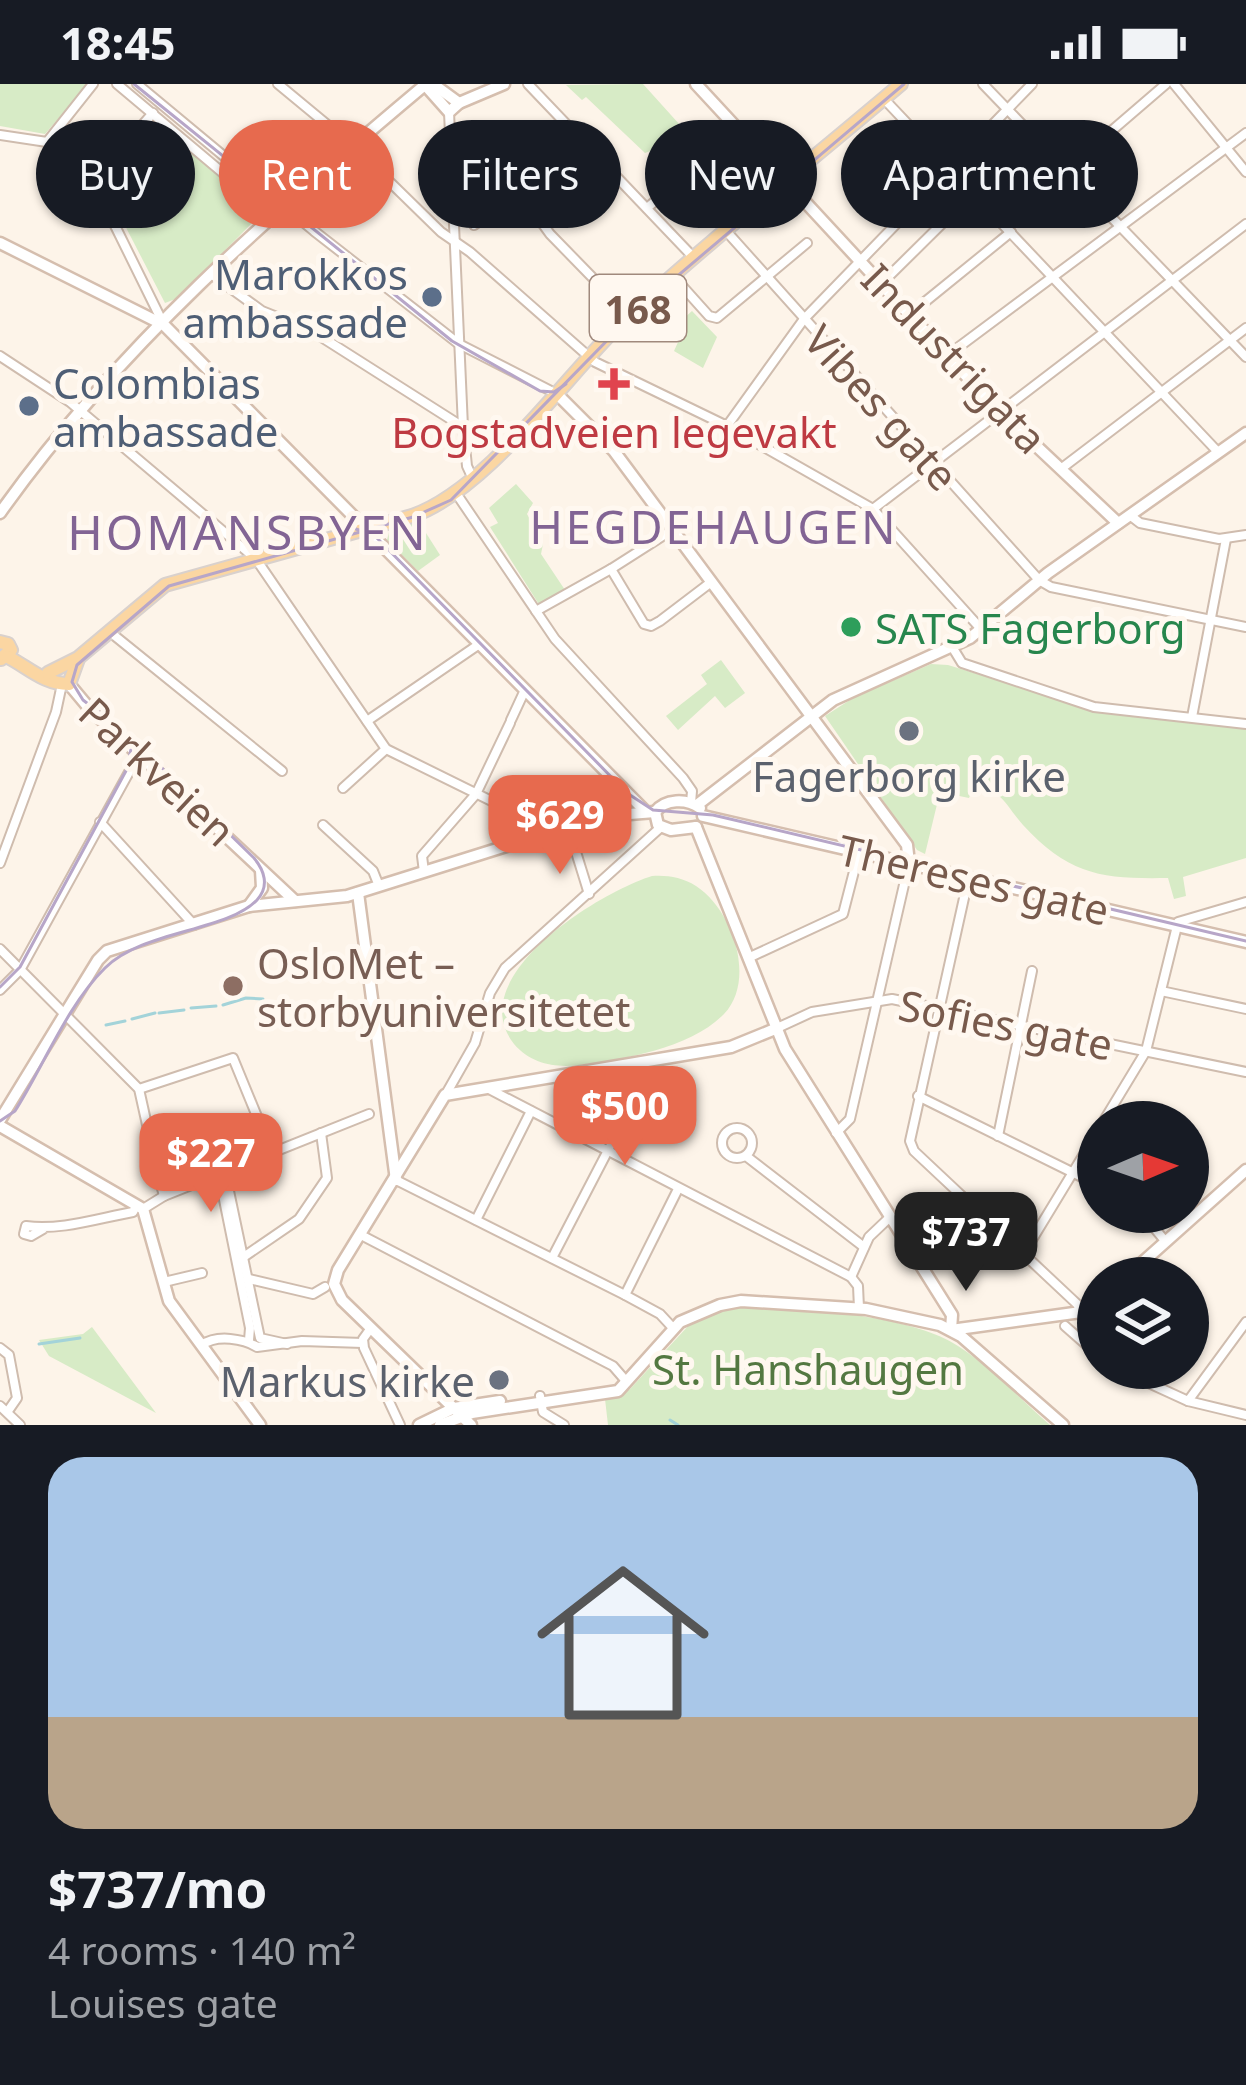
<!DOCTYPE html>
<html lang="en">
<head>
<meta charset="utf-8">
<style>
	:root { --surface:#171b24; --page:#20242c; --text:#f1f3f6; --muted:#9ea1a6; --line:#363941; --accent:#e76a4e }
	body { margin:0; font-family:"Noto Sans",sans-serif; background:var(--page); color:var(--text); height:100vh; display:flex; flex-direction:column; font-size:45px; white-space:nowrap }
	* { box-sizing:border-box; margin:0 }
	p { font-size:39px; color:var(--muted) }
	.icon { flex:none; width:66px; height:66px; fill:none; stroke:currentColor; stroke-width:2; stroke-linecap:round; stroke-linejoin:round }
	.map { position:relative; height:1341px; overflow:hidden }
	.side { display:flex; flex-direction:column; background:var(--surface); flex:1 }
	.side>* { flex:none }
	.guide { position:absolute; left:36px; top:36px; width:1176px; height:108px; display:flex; gap:24px }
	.needle { width:78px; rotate:88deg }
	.buttons { position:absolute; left:1077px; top:1017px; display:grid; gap:24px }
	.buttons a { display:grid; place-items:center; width:132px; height:132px; border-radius:50%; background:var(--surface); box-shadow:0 3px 9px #0004; font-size:60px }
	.price { position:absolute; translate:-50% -102px; padding:0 27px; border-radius:24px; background:var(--accent); color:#fff; font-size:39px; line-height:78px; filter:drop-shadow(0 3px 6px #0008) }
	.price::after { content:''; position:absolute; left:50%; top:72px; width:36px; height:27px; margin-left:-18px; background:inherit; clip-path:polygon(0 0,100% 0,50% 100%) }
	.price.active { background:#222; color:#fff }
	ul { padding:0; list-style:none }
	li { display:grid; align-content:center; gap:24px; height:636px; padding:0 48px }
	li+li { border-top:3px solid var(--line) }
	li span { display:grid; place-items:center; height:372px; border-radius:36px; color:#555 }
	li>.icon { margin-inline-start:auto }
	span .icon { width:216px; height:216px; fill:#fffc; stroke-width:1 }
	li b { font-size:51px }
	.chip { padding:0 42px; border-radius:54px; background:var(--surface); box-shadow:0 3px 9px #0004; font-size:42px; line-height:108px }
	.chip.active { background:var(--accent); color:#fff }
	.status { display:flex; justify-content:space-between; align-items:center; height:84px; padding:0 60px; background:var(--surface); direction:ltr }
	.status svg { height:33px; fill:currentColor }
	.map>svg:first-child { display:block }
	.green { fill:#d7ebc6 }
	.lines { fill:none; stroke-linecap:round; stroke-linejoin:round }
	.stream { stroke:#a3d3d9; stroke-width:3 }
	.street-casing { stroke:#cfbcae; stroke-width:12 }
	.secondary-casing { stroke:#d5beae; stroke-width:15 }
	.primary-casing { stroke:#d9d1cd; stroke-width:16 }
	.street { stroke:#fff; stroke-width:8 }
	.secondary { stroke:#fff; stroke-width:10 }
	.primary { stroke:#fbd6a2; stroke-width:12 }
	.tram { stroke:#b7a6c8; stroke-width:3 }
	.service-dot { fill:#5c6f8a; stroke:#fff8f0; stroke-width:4.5 }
	.health-dot { fill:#e0444e; stroke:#fff8f0; stroke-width:4.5 }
	.leisure-dot { fill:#2e9e5b; stroke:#fff8f0; stroke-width:4.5 }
	.worship-dot { fill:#6b7280; stroke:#fff8f0; stroke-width:4.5 }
	.education-dot { fill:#8d6e63; stroke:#fff8f0; stroke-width:4.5 }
	.labels { text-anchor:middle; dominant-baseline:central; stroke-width:10; stroke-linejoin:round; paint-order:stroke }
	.shield { fill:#fff8f0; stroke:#a0897d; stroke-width:3 }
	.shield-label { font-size:39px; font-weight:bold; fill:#785a4c }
	.service-label { font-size:42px; fill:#4e5e75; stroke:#fff8f0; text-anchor:end }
	.street-label { font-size:42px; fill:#785a4c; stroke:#fff8f0 }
	.health-label { font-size:42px; fill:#be3a42; stroke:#fff8f0 }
	.leisure-label { font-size:42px; fill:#27864d; stroke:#fff8f0; text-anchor:start }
	.worship-label { font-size:42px; fill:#5b616d; stroke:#fff8f0 }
	.education-label { font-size:42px; fill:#785e54; stroke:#fff8f0; text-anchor:start }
	.park-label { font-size:42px; fill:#537841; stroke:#fff8f0 }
	.neighbourhood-label { font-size:45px; letter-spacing:3px; fill:#826494; stroke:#fff8f0 }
	.quarter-label { font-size:48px; letter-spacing:3px; fill:#826494; stroke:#fff8f0 }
</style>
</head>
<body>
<div class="status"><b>18:45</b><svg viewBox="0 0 49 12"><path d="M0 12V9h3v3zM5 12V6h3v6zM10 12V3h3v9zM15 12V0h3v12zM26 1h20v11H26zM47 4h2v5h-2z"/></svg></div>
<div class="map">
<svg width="1246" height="1341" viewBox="0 0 1246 1341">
	<rect width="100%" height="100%" fill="#fdf4e9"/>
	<!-- green -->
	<g class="green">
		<path d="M0,0H88L45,50L0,42Z"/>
		<path d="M643,0L680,41L656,65L645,69L586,13L582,16L566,1Z"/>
		<path d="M151,44L167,47L263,128L178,214L165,219L103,99Z"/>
		<path d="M692,227L717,253L703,284L674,267L679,256L671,246Z"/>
		<path d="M516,400L533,419L527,430L543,460L541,470L565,506L540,522L490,443L498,439L489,424Z"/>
		<path d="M419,438L440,471L418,487L387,456L390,445Z"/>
		<path d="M721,576L745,609L725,624L715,612L678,646L666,632L707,600L701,591Z"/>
		<path d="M931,580L948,581L1097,627L1246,645V774L1183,793L1186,812L1174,815L1168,794C1103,795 1070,792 1023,741C1003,718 1005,709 974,701L969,714L940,708L925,770L917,766L825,632L853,614Z"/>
		<path d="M652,792C667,791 682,793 696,802C732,825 757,895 724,930C691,964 625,975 580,981C555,984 531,980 514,960C461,893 600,808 652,792Z"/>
		<path d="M731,1224C789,1222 910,1230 958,1262C991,1283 1020,1315 1050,1341H608L605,1315L630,1305L689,1241Z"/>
		<path d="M92,1243L156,1329L49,1272L39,1256L83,1250Z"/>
	</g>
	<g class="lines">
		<!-- stream -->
		<g class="stream">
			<path d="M223,921L246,914L263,915"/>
			<path d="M191,924L216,922"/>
			<path d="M159,929L184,926"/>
			<path d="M132,935L155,929"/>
			<path d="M106,941L125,937"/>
			<path d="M39,1260L80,1254"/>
			<path d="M670,1336L678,1341"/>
		</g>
		<defs>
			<g id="street">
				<path d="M117,0L273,131"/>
				<path d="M137,0L314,147L459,260L555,309"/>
				<path d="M278,0L353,62L441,148L470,168L595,278L727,342L873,425L981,545"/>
				<path d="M528,0L694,174"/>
				<path d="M983,0L1246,273"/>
				<path d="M1174,0L1246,88"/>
				<path d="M885,16L1218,368"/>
				<path d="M449,28L463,343L467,382L473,395"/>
				<path d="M0,51L47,58L93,97L163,239"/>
				<path d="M47,58L93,0"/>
				<path d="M1066,86L1166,0"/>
				<path d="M93,97L153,29"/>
				<path d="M521,110L550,150L628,230"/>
				<path d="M647,124L739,46"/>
				<path d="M474,141L586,62"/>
				<path d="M727,148L1039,496L1051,503L1246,543"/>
				<path d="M211,190L262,227L312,247L463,343"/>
				<path d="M674,193L709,232L717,234L807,159"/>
				<path d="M882,199L973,109"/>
				<path d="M910,230L1011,148"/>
				<path d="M948,271L1246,49"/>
				<path d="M0,272L70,318L256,475L386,665L528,735L537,752"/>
				<path d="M727,342L804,235L1032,0"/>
				<path d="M1062,384L1246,244"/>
				<path d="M456,409L555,555L683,694L692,707L691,719"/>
				<path d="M873,425L1246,140"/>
				<path d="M1131,432L1140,439L1219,455L1246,451"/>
				<path d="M672,446L611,485L644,540L651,542L660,537L710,499"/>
				<path d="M536,527L611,485"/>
				<path d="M110,548L282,687"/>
				<path d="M951,561L962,579L1094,623L1246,640"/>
				<path d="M1192,633L1226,455"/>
				<path d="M511,636L524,608"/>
				<path d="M367,637L478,561"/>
				<path d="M343,704L386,665"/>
				<path d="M100,738L194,841"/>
				<path d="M323,741L373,787L379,802"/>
				<path d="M572,755L589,810"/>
				<path d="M0,779L56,628L62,600"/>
				<path d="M424,788L422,772L476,710L510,639"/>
				<path d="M966,805L910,1057L914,1067L1077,1220L1081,1228"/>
				<path d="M0,865L139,1005L149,1050"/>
				<path d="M748,874L843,830L859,768"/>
				<path d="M0,906L20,886L139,670"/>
				<path d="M1161,907L1246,925"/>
				<path d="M775,945L812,928L892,915L1246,988"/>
				<path d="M139,1005L233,974L272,1069"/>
				<path d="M489,1005L851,1193L858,1202L859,1224"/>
				<path d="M446,1010L475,959L490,909L505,884L661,743"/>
				<path d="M918,1012L1098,1101"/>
				<path d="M1103,1038L1146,967L1178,838L1246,818"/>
				<circle cx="737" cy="1059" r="15"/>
				<path d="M836,1049L850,1035L909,779"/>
				<path d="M998,1052L1032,887"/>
				<path d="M746,1072L864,1163"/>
				<path d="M154,1075L164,1112"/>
				<path d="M225,1088L260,1254L287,1260"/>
				<path d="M219,1091L250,1244L249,1256"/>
				<path d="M396,1096L625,1211L660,1230L673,1244"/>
				<path d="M143,1125L164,1112L369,1030"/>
				<path d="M1141,1128L1166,1158"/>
				<path d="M476,1136L531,1027"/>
				<path d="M43,1145L31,1152L24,1150L26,1142C60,1147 99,1134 133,1128L136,1122"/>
				<path d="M361,1151L613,1282L626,1297"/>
				<path d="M1024,1169L1098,1047"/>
				<path d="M245,1172L299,1135L327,1094L321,1049"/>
				<path d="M552,1174L629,1026L626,980"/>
				<path d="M851,1193L869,1153L889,1134"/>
				<path d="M249,1195L313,1210L325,1203"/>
				<path d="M164,1198L202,1189"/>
				<path d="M625,1211L678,1105"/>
				<path d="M1065,1242L1098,1271"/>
				<path d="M371,1244L363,1255L364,1264L400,1341"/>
				<path d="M202,1261C217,1250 244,1255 257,1263L302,1257L363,1259"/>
				<path d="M0,1264L9,1271L17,1314L8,1327"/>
				<path d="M1116,1284L1188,1317L1246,1331"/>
				<path d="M540,1312L543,1328L564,1341"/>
				<path d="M1188,1317L1246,1238"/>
				<path d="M0,1322L20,1341"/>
			</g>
			<g id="secondary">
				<path d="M433,0L459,19"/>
				<path d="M696,0L995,323L1118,439"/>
				<path d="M425,1L449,28L459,19L504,0"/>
				<path d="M0,159L164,241L646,728"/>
				<path d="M556,309L614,367L907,761L909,779"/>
				<path d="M0,429C117,264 272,129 426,0"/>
				<path d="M69,600L89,624L295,817"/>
				<path d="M697,721L833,616L970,554L1048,489L1246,349"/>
				<path d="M655,728C665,715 686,714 700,724"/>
				<path d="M655,728L658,741L671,746L696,743"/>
				<path d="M703,732L1246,858"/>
				<path d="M696,743L785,965L952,1231L951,1246"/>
				<path d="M358,809L396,1096"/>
				<path d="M249,822L262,804L261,786"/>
				<path d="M0,1036L98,876L107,867L249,822L347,812L567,743L617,731L655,728"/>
				<path d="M0,1042L143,1125L169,1217L260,1341"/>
				<path d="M1125,1194L1246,1086"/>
				<path d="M951,1246L1081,1228L1098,1218"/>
				<path d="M419,1341L454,1324L500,1317"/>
				<path d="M440,1341L472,1329L618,1307L680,1238L720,1221L741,1217L866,1225L940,1241L961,1252L1063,1341"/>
				<path d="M471,1341L342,1216L334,1200L338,1186L445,1011L731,963L775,945"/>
			</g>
			<g id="primary">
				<path d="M0,558L8,560L11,566L1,575"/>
				<path d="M8,573C29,584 44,600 69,600L78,575"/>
				<path d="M48,589L78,574L165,501L412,432C489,405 567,290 627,233C714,152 810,78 901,0"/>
			</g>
		</defs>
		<!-- street casing -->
		<use href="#street" class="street-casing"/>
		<!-- secondary casing -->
		<use href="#secondary" class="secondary-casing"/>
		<!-- primary casing -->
		<use href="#primary" class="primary-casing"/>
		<!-- street -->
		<use href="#street" class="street"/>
		<!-- secondary -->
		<use href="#secondary" class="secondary"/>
		<!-- primary -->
		<use href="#primary" class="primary"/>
		<!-- tram -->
		<g class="tram">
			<path d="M134,0L452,257L540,307L554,308L566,300"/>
			<path d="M356,445L375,452L627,709L653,726L713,731L1246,857"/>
			<path d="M0,903L20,883L127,685L131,665L121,651"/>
			<path d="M0,1037L15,1027C43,983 68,920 105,884C143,846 226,848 257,816C270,802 264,786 254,774L128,651L83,616L72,598L77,581L169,502L413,433L451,416L635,228L904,0"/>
		</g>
	</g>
	<!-- markers -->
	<g class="service-dot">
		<circle cx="432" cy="213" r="12"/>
		<circle cx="29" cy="322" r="12"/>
	</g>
	<path class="health-dot" d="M608 282h12v12h12v12h-12v12h-12v-12h-12v-12h12z"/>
	<circle class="leisure-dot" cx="851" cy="543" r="12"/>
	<g class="worship-dot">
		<circle cx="909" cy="647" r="12"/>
		<circle cx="499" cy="1296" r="12"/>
	</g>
	<circle class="education-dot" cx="233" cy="902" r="12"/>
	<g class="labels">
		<!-- shield labels -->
		<rect class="shield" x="590" y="191" width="96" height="66" rx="9"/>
		<g class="shield-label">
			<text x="638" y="224">168</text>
		</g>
		<!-- service labels -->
		<g class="service-label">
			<text x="408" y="189">Marokkos<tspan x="408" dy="48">ambassade</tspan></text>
			<text x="53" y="298" text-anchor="start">Colombias<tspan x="53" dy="48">ambassade</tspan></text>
		</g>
		<!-- street labels -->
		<g class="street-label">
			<text transform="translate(955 274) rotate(46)">Industrigata</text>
			<text transform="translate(882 323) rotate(48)">Vibes gate</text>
			<text transform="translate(158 687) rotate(43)">Parkveien</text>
			<text transform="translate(974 795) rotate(13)">Thereses gate</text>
			<text transform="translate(1006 940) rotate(11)">Sofies gate</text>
		</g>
		<!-- health labels -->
		<g class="health-label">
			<text x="614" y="347">Bogstadveien legevakt</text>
		</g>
		<!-- leisure labels -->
		<g class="leisure-label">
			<text x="875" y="543">SATS Fagerborg</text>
		</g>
		<!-- worship labels -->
		<g class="worship-label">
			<text x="909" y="691">Fagerborg kirke</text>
			<text x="475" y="1296" text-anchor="end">Markus kirke</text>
		</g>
		<!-- education labels -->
		<g class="education-label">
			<text x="257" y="878">OsloMet –<tspan x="257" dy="48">storbyuniversitetet</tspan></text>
		</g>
		<!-- park labels -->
		<g class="park-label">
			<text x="808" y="1284">St. Hanshaugen</text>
		</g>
		<!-- neighbourhood labels -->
		<g class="neighbourhood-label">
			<text x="714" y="442">HEGDEHAUGEN</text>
		</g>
		<!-- quarter labels -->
		<g class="quarter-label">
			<text x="248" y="447">HOMANSBYEN</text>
		</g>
	</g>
</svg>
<div class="buttons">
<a><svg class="needle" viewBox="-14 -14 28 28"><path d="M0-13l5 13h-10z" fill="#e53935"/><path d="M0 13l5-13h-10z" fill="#9ea1a6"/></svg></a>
<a><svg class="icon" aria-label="layers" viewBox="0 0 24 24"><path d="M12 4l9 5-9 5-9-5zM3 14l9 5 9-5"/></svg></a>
</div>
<b class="price" style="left:560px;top:793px">$629</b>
<b class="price" style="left:625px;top:1084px">$500</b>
<b class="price" style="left:211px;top:1131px">$227</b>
<b class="price active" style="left:966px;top:1210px">$737</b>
<div class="guide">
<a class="chip">Buy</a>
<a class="chip active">Rent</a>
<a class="chip">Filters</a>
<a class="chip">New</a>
<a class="chip">Apartment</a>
</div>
</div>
<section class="side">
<ul>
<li><span style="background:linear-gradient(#a9c7e8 70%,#b9a48a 0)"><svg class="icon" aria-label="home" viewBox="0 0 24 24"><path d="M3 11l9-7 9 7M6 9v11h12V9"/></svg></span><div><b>$737/mo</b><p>4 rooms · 140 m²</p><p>Louises gate</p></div></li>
</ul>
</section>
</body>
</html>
